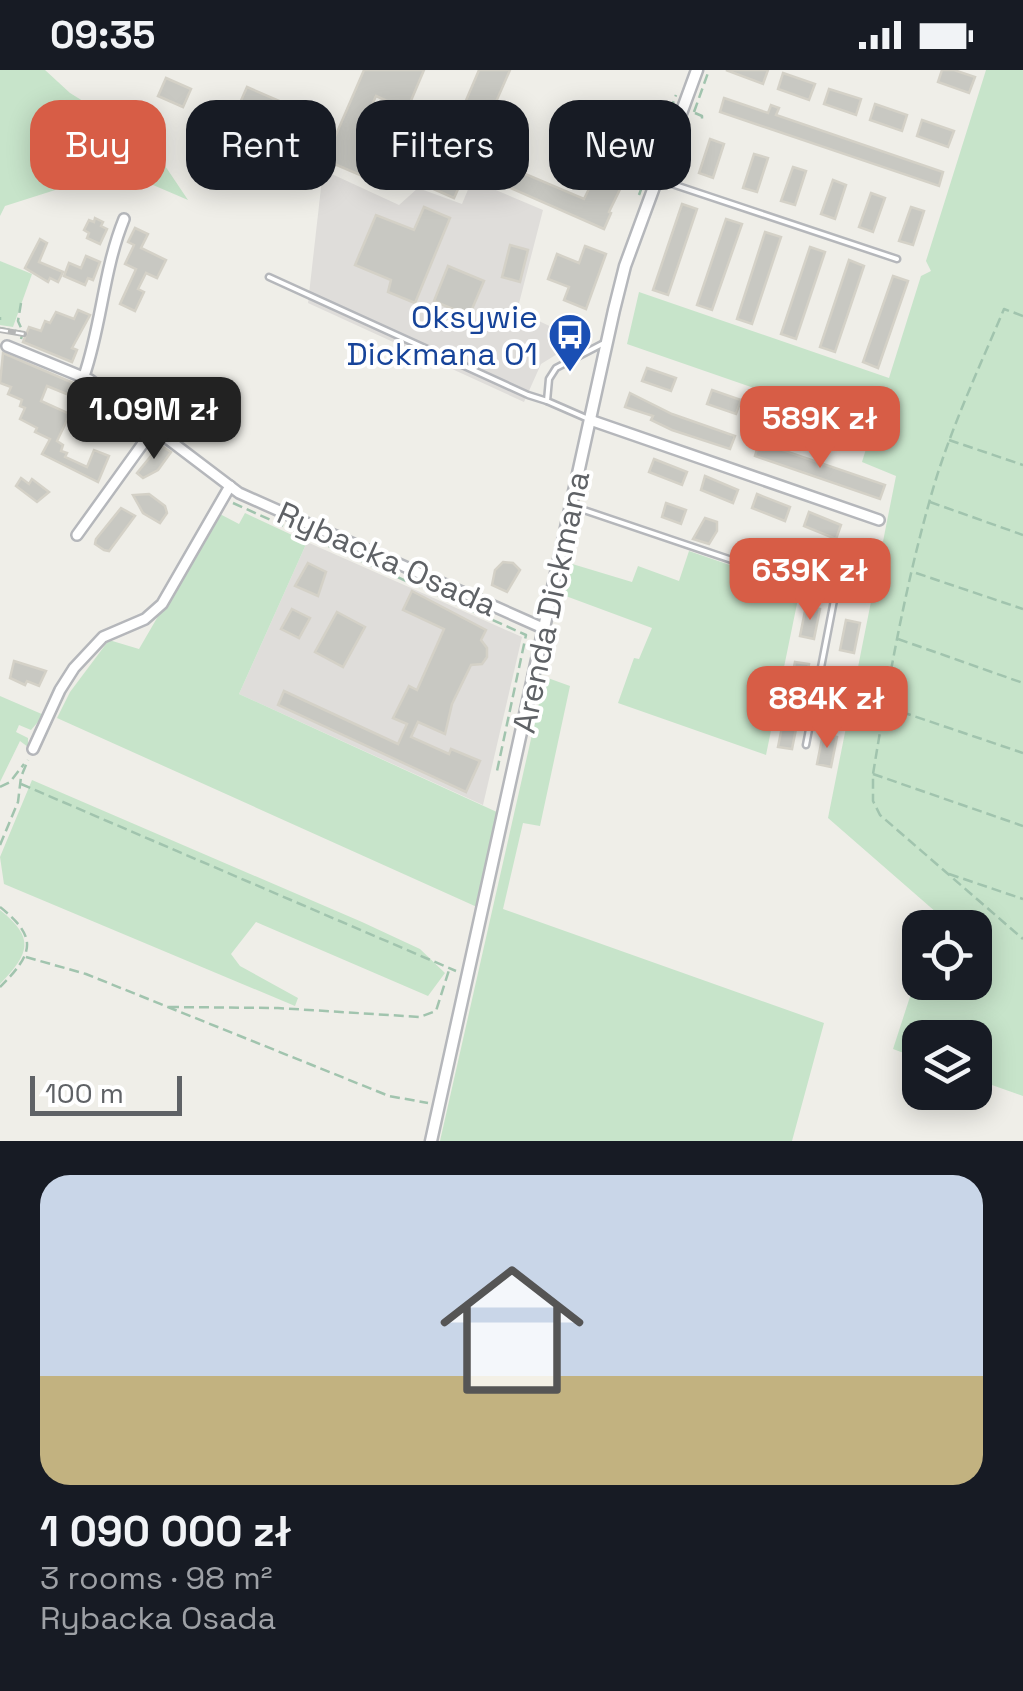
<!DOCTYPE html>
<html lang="en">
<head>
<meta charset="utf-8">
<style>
	:root { --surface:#171b24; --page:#242831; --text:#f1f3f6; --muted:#9ea1a6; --accent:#d75d46 }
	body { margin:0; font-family:"Space Grotesk",sans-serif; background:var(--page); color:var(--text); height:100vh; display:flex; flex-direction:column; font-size:38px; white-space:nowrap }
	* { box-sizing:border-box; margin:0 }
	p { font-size:32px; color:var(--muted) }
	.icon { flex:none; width:55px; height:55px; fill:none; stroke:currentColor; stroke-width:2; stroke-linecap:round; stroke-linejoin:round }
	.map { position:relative; height:1071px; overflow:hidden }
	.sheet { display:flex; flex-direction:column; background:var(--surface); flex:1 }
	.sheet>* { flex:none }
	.hud { position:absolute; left:30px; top:30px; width:965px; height:90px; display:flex; gap:20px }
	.tools { position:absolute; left:902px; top:840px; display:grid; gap:20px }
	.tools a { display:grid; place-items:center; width:90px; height:90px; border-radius:20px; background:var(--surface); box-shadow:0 5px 25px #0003; font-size:50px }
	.scale { position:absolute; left:30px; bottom:25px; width:152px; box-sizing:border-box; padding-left:10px; border:5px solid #5f6266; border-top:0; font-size:28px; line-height:35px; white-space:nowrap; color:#5f6266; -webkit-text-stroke:8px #fff; paint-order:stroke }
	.price { position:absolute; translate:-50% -85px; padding:0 22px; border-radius:20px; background:var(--accent); color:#fff; font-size:32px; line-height:65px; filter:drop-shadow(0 2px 5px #0008) }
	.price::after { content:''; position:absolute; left:50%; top:60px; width:30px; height:22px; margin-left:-15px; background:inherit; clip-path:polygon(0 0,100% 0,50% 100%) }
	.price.current { background:#222; color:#fff }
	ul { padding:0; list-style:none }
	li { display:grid; align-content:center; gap:20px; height:530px; padding:0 40px }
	li span { display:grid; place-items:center; height:310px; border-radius:30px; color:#555 }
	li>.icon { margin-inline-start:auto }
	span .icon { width:180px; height:180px; fill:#fffc; stroke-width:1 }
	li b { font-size:42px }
	.chip { padding:0 35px; border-radius:30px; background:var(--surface); box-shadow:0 5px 25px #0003; font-size:35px; line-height:90px }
	.chip.current { background:var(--accent); color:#fff }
	.status { display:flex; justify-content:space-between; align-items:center; height:70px; padding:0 50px; background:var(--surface); direction:ltr }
	.status svg { height:28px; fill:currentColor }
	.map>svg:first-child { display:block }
	.industrial { fill:#dfddda }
	.green { fill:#c7e4ca }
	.building { fill:#c8c8c2; stroke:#d4d1c7; stroke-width:2.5 }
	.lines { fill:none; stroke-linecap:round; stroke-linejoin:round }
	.service-casing { stroke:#b5b7bb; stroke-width:9 }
	.minor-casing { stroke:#b5b7bb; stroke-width:14 }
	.tertiary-casing { stroke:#b5b7bb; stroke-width:15 }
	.path { stroke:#a1c4ae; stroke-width:2.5; stroke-dasharray:10 5; stroke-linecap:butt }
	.service { stroke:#fff; stroke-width:4 }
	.minor { stroke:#fff; stroke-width:9 }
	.tertiary { stroke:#fff; stroke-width:10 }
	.rail-casing { stroke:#b5b6b6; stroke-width:6 }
	.rail { stroke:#fff; stroke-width:2.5; stroke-dasharray:8; stroke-linecap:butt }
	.labels { text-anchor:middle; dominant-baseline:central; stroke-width:8; stroke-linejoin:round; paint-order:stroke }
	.transit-label { font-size:32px; fill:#164399; stroke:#fff; text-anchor:end }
	.street-label { font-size:32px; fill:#5f6266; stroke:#fff }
</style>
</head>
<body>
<div class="status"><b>09:35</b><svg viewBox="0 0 49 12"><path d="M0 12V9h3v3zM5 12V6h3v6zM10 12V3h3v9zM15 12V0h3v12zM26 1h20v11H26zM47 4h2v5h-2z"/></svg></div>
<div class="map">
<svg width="1023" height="1071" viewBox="0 0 1023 1071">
	<rect width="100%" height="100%" fill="#efeee8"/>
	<!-- industrial -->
	<g class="industrial">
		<path d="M323,100L399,135L418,118L462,134L472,110L543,140L517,241L580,270L541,294L524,332L308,233Z"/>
		<path d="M307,472L522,567L483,735L239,624Z"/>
	</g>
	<!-- green -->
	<g class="green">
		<path d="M0,0H45L70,23L149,72L188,130L118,100L5,136L0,146Z"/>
		<path d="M986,0H1023V1026L975,1009V968H920V989L893,979L920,896V912H975V858L933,857L937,843L828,748L896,406L862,392L872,359L627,274L639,222L889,308L921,206L931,201L926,191Z"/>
		<path d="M0,191L32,204L13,257L0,255Z"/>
		<path d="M218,443L239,454L245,443L307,472L239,624L499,743L477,837L57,648L70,622L109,570L139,579Z"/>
		<path d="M689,481L800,519L766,685L618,633L634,588L639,589L652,558L563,525L569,493L632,512L638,496L679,511Z"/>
		<path d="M545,607L570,616L540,756L523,753L503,839L824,953L792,1071H440Z"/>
		<path d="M0,626L44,645L31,660L19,655L16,662L28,668V677L20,671L0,712Z"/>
		<path d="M32,710L362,852L420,879L445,903L428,926L256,852L231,884L240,896L298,928L295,936L4,814L0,787Z"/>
		<path d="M0,840C35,868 30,883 0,914Z"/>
	</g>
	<!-- building -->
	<g class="building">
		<path d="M364,0H424L407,40L376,26L363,55L398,70L379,113L325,90Z"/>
		<path d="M479,0H510L474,82L584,129L630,35L655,47L609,142L611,143L604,159L467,99L454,128L429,117Z"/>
		<path d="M726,0H768L763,14Z"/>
		<path d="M942,0H954L975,7L969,23L938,12Z"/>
		<path d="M783,3L815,14L809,30L778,19Z"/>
		<path d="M166,8L191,19L183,37L158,26Z"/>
		<path d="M247,17L314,46L303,71L236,42Z"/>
		<path d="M829,19L861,29L856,45L824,34Z"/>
		<path d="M724,28L768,43L771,35L779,38L776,45L943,102L939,116L720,42Z"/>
		<path d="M875,34L907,45L902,61L870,50Z"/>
		<path d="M922,50L954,61L948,77L917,66Z"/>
		<path d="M710,69L724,74L713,108L699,103Z"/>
		<path d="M754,84L768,88L757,122L743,118Z"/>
		<path d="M793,97L806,101L795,135L781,131Z"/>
		<path d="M833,110L846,115L835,149L821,144Z"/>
		<path d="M871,123L885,128L873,162L859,157Z"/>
		<path d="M682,134L697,139L668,225L653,220Z"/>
		<path d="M424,137L450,148L415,233L388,222L391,210L355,195L376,145L414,160Z"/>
		<path d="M911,137L924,141L913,175L899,171Z"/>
		<path d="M95,148L103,152L101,156L107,159L100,174L87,168L89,163L84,160L89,150L94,152Z"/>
		<path d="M726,149L742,154L712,240L697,235Z"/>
		<path d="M135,158L148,164L141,178L166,190L157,208L146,203L138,219L144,222L135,241L120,234L136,199L125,194L134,175L128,172Z"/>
		<path d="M765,162L781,167L752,254L737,249Z"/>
		<path d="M40,169L47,173L39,192L63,202L58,212L50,208L48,212L25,198Z"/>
		<path d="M510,175L528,180L520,212L502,207Z"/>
		<path d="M585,176L606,184L586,239L564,230L569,217L548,209L557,184L579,193Z"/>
		<path d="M810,177L825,182L796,269L781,264Z"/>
		<path d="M86,186L100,192L93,210L88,208L85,215L64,206L69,193L81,198Z"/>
		<path d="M849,190L864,196L835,282L820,277Z"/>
		<path d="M448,196L484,211L469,246L434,231Z"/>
		<path d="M893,206L908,211L878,298L863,292Z"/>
		<path d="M78,240L90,245L72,278L77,280L72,292L23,272L29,257L41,261L45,251L50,253L56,242L74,249Z"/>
		<path d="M3,283L78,315L74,327L47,316L41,331L70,344L57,371L63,375L61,381L67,383L65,387L87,397L94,380L109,386L98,412L42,384L50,369L35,362L37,358L20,349L25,338L20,336L22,330L8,324L11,317L0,313Z"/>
		<path d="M647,298L676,308L671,321L642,311Z"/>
		<path d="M127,310L168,330L166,334L199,348L192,363L143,336L145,332L122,321Z"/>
		<path d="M712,320L741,330L736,344L707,334Z"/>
		<path d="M630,323L672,344L735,366L730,379L672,360L651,350L653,346L625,337Z"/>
		<path d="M76,335L98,344L95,349L112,356L114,350L121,353L115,367L71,349Z"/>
		<path d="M778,343L807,353L802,366L773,356Z"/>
		<path d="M759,372L885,415L880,429L755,386Z"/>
		<path d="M160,375L171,382L158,400L143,408L137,403Z"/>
		<path d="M654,389L687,402L682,415L649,402Z"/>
		<path d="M705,406L738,420L733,433L701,420Z"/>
		<path d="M21,408L29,414L32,409L49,422L37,432L16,416Z"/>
		<path d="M149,424L165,436L167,443L160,453L143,443L133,425Z"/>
		<path d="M757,424L790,437L785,451L752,438Z"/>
		<path d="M666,433L686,440L681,454L662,447Z"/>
		<path d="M121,438L135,446L109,481L104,480L95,474L96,469Z"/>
		<path d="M809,442L841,455L836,469L804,456Z"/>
		<path d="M705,448L717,452V461L709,474L693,469Z"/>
		<path d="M503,492L513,493L520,500L507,522L492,515L495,500Z"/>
		<path d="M308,493L326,502L318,526L295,516Z"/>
		<path d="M841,496L868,506L865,519L837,510Z"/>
		<path d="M412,521L486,560L481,570L487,578V587L482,594L471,595L452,634L445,664L418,652L411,667L449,684L451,679L480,691L466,722L278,635L284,621L398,674L407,654L393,648L409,616L417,620L444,559L403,540Z"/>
		<path d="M806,536L820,539L814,569L800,566Z"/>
		<path d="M292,539L310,548L299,568L281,559Z"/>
		<path d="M337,542L365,557L343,597L315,582Z"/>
		<path d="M846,550L860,553L854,583L840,580Z"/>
		<path d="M14,591L46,601L39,616L27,611L25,615L10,608Z"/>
		<path d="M795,592L809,594L803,624L789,621Z"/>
		<path d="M834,607L848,610L842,640L828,637Z"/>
		<path d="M784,647L798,649L792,679L778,677Z"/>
		<path d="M823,664L837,667L831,697L817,694Z"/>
	</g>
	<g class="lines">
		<defs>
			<g id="service">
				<path d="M660,110L897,189"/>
				<path d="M269,207L528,325L547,331"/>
				<path d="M586,348L547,331L549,309L556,298L602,274"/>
				<path d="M572,436L835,525L806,675"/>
			</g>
			<g id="minor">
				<path d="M7,276L90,310L239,423L545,559"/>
				<path d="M84,306C102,254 103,201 124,149"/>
				<path d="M590,350L879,450"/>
				<path d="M77,465L144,372L162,365"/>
				<path d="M33,679L60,620L74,598L103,567L145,549L162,534L230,416"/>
			</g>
			<path id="tertiary" d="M431,1071L614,240L625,196L697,0"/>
		</defs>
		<!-- service casing -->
		<use href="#service" class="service-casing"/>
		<!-- minor casing -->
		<use href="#minor" class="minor-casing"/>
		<!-- tertiary casing -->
		<use href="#tertiary" class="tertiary-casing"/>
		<!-- path -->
		<g class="path">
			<path d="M694,42L709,0"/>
			<path d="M695,43L702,46V52"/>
			<path d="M639,125L676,25"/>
			<path d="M21,233L18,251L23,262L21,269"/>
			<path d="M1023,246L1004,239C977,303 947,366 929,433C904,522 888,613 873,704V731L880,745L1023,869"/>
			<path d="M0,247V250"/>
			<path d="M0,258L21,262"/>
			<path d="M949,370L1023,395"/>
			<path d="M930,432L1023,465"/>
			<path d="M233,433L526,565L497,701"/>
			<path d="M916,503L1023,539"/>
			<path d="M898,569L1023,613"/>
			<path d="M887,637L1023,683"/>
			<path d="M873,704L1023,756"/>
			<path d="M21,714L456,901"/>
			<path d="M0,717L10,712L24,694"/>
			<path d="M0,775L18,732L21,707L28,690"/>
			<path d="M949,804L1023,829"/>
			<path d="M0,837C39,868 33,884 0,917"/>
			<path d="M26,887L86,904L389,1026L428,1033"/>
			<path d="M169,937L278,938L420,947L436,941L449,900"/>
		</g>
		<!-- service -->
		<use href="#service" class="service"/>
		<!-- minor -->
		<use href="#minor" class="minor"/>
		<!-- tertiary -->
		<use href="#tertiary" class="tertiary"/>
		<defs>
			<path id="rail" d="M0,260L24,264"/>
		</defs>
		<!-- rail casing -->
		<use href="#rail" class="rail-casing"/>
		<!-- rail -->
		<use href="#rail" class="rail"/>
	</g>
	<!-- icons -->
	<defs>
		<symbol id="bus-pin" viewBox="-11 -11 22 30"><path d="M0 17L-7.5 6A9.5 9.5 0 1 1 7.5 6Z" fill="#1a4fb4" stroke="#fff"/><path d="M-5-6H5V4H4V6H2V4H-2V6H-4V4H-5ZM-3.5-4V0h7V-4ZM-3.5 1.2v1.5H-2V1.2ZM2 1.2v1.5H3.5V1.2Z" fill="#fff"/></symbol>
	</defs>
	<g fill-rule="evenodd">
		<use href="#bus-pin" x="545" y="240" width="50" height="68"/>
	</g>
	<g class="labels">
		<!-- transit labels -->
		<g class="transit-label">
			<text x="538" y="247">Oksywie<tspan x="538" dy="37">Dickmana 01</tspan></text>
		</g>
		<!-- street labels -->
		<g class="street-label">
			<text transform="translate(387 489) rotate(24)">Rybacka Osada</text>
			<text transform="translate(551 532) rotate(-78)">Arenda Dickmana</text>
		</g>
	</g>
</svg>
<div class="tools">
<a><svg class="icon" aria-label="locate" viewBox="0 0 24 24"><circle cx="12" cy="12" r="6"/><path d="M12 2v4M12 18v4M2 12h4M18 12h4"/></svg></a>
<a><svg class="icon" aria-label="layers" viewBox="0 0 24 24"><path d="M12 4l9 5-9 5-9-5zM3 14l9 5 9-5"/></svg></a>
</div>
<div class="scale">100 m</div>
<b class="price current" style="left:154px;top:392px">1.09M zł</b>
<b class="price" style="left:820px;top:401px">589K zł</b>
<b class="price" style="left:810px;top:553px">639K zł</b>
<b class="price" style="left:827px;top:681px">884K zł</b>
<div class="hud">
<a class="chip current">Buy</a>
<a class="chip">Rent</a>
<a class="chip">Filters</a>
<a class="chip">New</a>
</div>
</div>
<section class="sheet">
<ul>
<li><span style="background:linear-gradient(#c9d6e8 65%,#c2b280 0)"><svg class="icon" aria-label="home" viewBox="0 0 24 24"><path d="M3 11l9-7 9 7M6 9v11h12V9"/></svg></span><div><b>1 090 000 zł</b><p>3 rooms · 98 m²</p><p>Rybacka Osada</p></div></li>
</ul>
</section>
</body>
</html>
